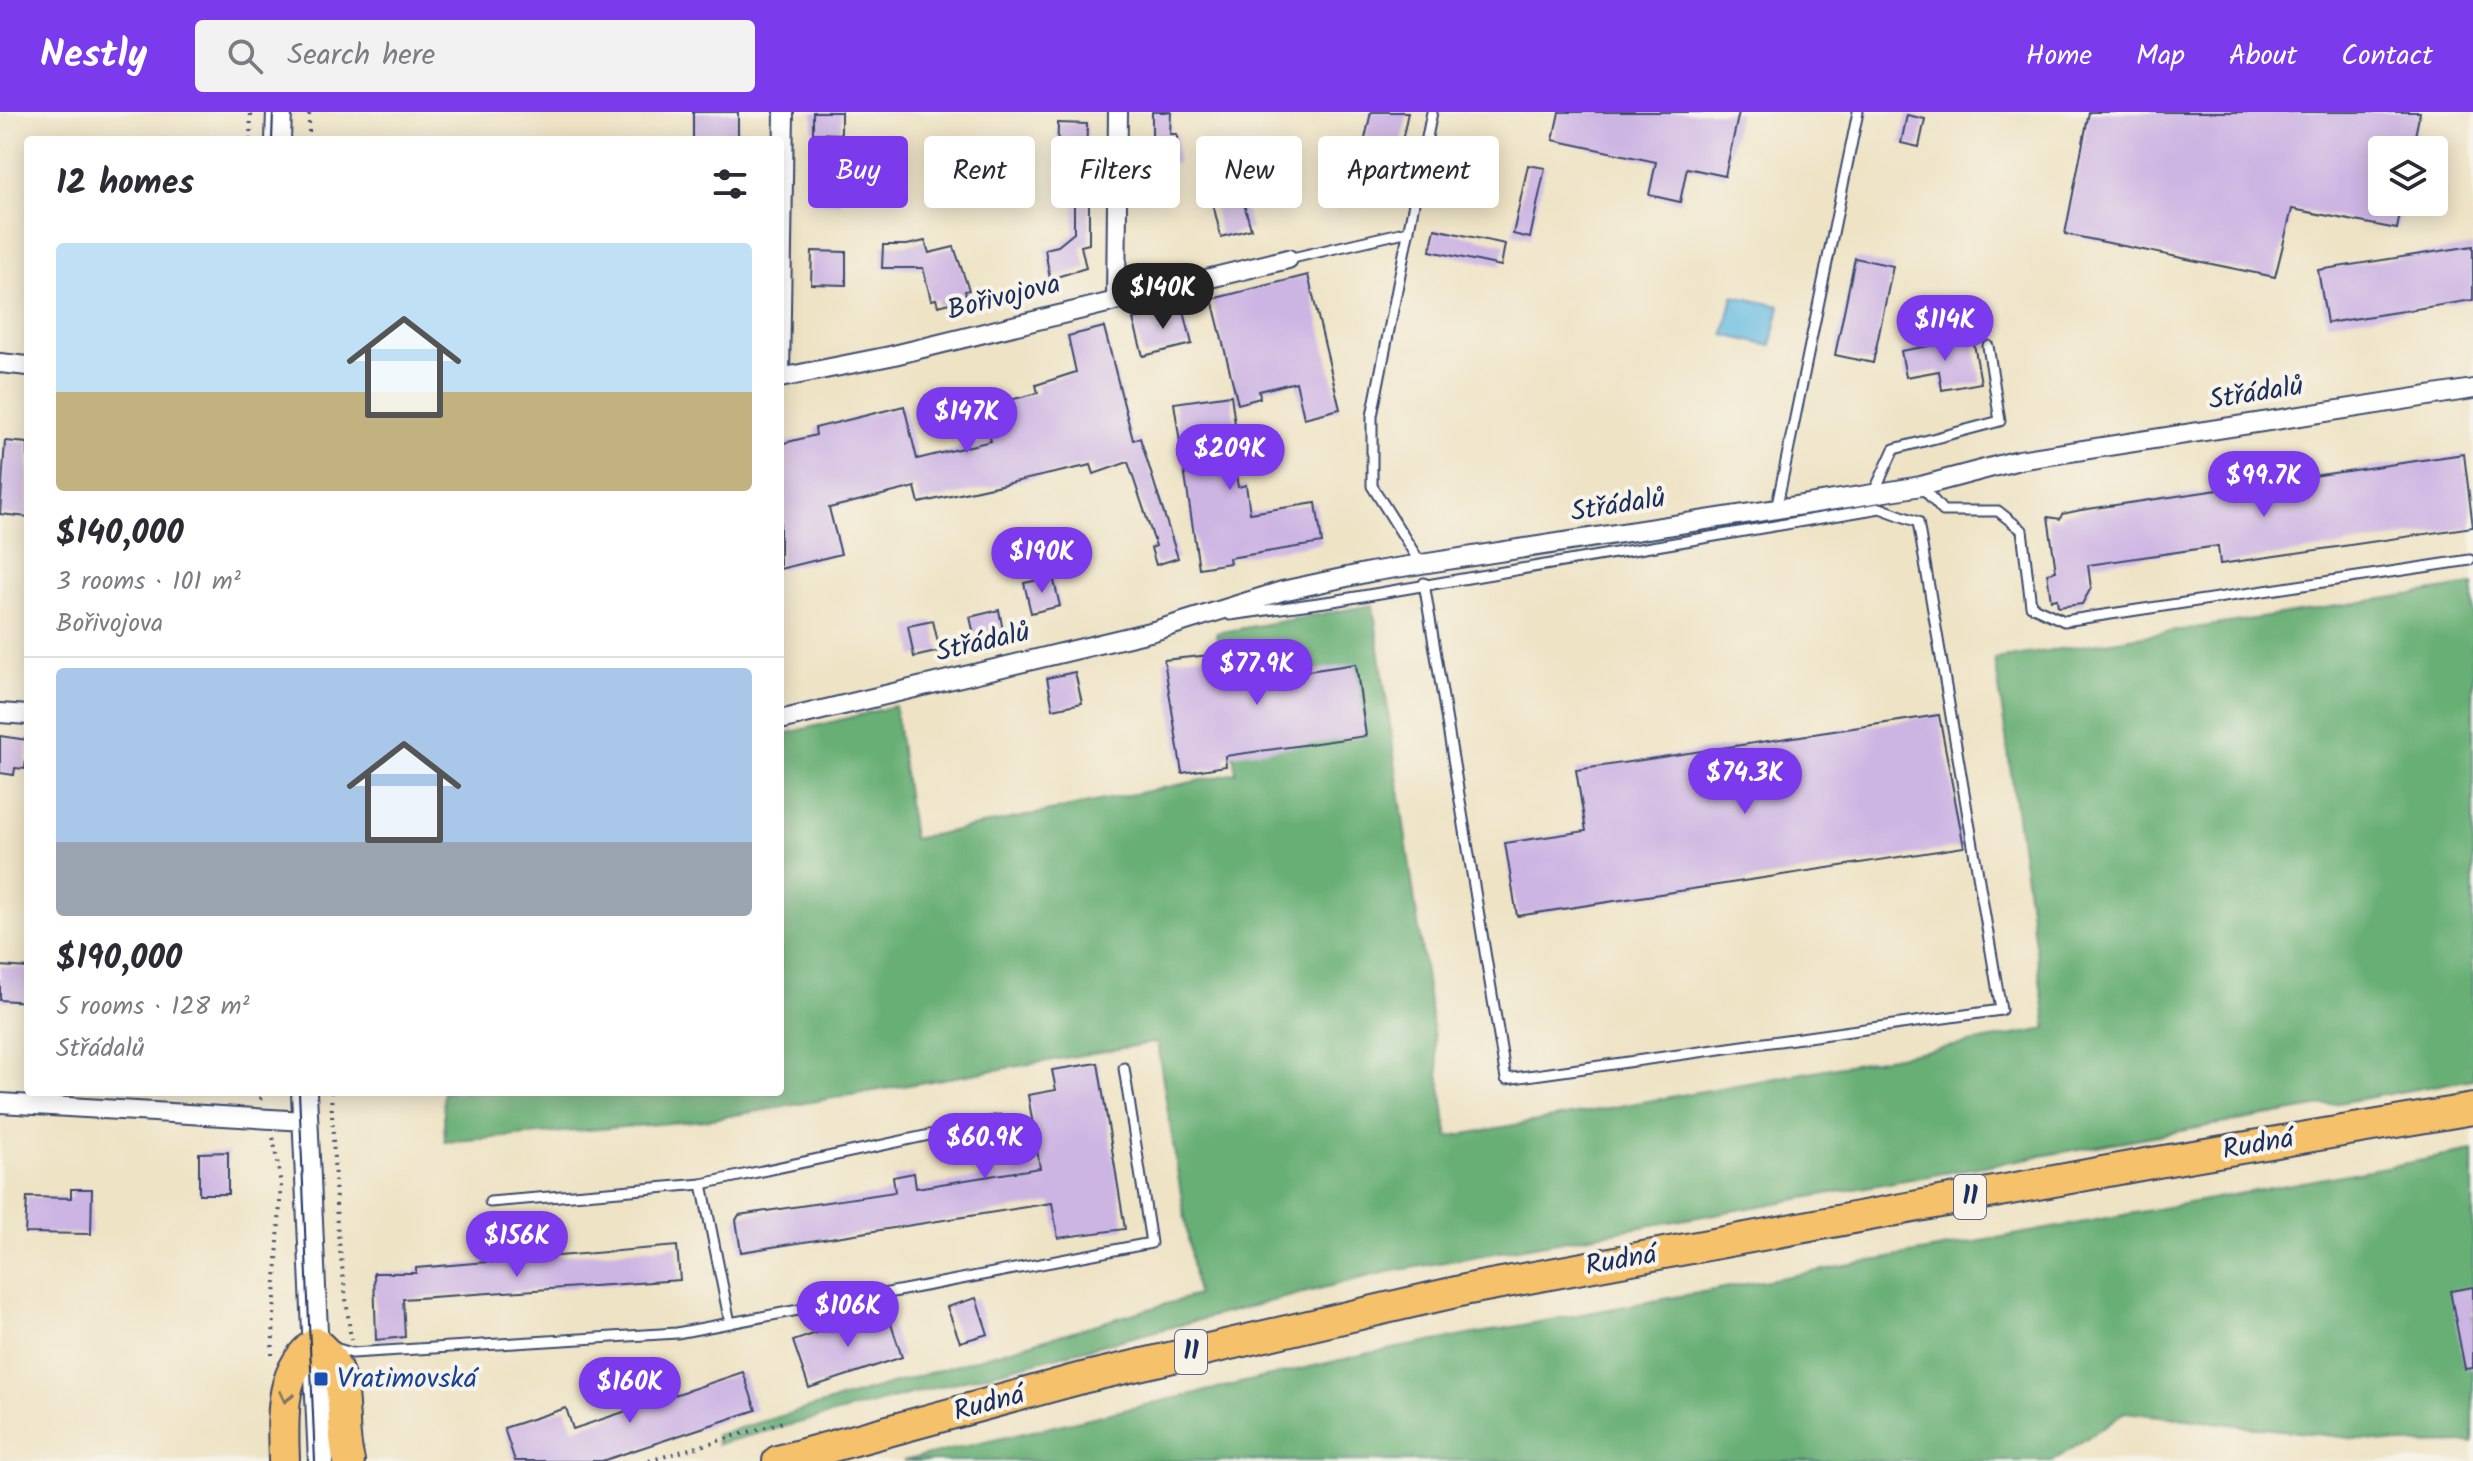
<!DOCTYPE html>
<html lang="en">
<head>
<meta charset="utf-8">
<style>
	:root { --surface:#fff; --page:#f2f2f3; --text:#2b2b33; --muted:#7c7c81; --line:#e1e1e2; --accent:#7c3aed }
	body { margin:0; font-family:Kalam,sans-serif; background:var(--page); color:var(--text); height:100vh; display:flex; flex-direction:column; font-size:30px; white-space:nowrap }
	* { box-sizing:border-box; margin:0 }
	p { font-size:26px; color:var(--muted) }
	.icon { flex:none; width:44px; height:44px; fill:none; stroke:currentColor; stroke-width:2; stroke-linecap:round; stroke-linejoin:round }
	.map { position:relative; flex:1; overflow:hidden }
	.panel { position:absolute; left:24px; top:24px; width:760px; height:960px; display:flex; flex-direction:column; background:var(--surface); border-radius:8px; box-shadow:0 4px 20px #0003 }
	.panel>* { flex:none }
	.guide { position:absolute; left:808px; top:24px; width:760px; height:72px; display:flex; gap:16px }
	.controls { position:absolute; left:2368px; top:24px; display:grid; gap:16px }
	.controls a { display:grid; place-items:center; width:80px; height:80px; border-radius:8px; background:var(--surface); box-shadow:0 4px 20px #0003; font-size:40px }
	.price { position:absolute; translate:-50% -68px; padding:0 18px; border-radius:28px; background:var(--accent); color:#fff; font-size:26px; line-height:52px; filter:drop-shadow(0 2px 4px #0008) }
	.price::after { content:''; position:absolute; left:50%; top:48px; width:24px; height:18px; margin-left:-12px; background:inherit; clip-path:polygon(0 0,100% 0,50% 100%) }
	.price.active { background:#222; color:#fff }
	ul { padding:0; list-style:none }
	li { display:grid; align-content:center; gap:16px; height:424px; padding:0 32px }
	li+li { border-top:2px solid var(--line) }
	li span { display:grid; place-items:center; height:248px; border-radius:8px; color:#555 }
	li>.icon { margin-inline-start:auto }
	span .icon { width:144px; height:144px; fill:#fffc; stroke-width:1 }
	li b { font-size:34px }
	h2 { display:flex; justify-content:space-between; align-items:center; height:96px; padding:0 32px; font-size:34px }
	.tag { padding:0 28px; border-radius:8px; background:var(--surface); box-shadow:0 4px 20px #0003; font-size:28px; line-height:72px }
	.tag.active { background:var(--accent); color:#fff }
	header { display:flex; align-items:center; gap:48px; box-sizing:border-box; height:112px; padding:0 40px; background:var(--accent); color:#fff }
	header strong { font-size:38px }
	nav { display:flex; gap:44px; margin-inline-start:auto; font-size:28px }
	.search { width:560px; height:72px; background:var(--page); display:flex; align-items:center; gap:20px; box-sizing:border-box; padding:0 28px; border-radius:8px; color:var(--muted); font-size:30px }
	.map>svg:first-child { display:block }
	.forest { fill:#67af75; stroke:#416f6a; stroke-width:2 }
	.water { fill:#64bae1; stroke:#4074a0; stroke-width:2 }
	.building { fill:#cdb5e3 }
	.lines { fill:none; stroke-linecap:round; stroke-linejoin:round }
	.service-casing { stroke:#3b4a6d; stroke-width:13 }
	.minor-casing { stroke:#3b4a6d; stroke-width:22 }
	.tertiary-casing { stroke:#3b4a6d; stroke-width:28 }
	.primary-casing { stroke:#3b4a6d; stroke-width:34 }
	.path { stroke:#3b4a6d; stroke-width:4; stroke-dasharray:2 6; stroke-linecap:butt }
	.service { stroke:#fff; stroke-width:9 }
	.minor { stroke:#fff; stroke-width:18 }
	.tertiary { stroke:#fff; stroke-width:24 }
	.primary { stroke:#f5c16b; stroke-width:30 }
	.tram { stroke:#1b2f5e; stroke-width:2 }
	.oneway { stroke:#7d7164 }
	.transit-dot { fill:#1a4fb4; stroke:#f7f3e8; stroke-width:3 }
	.labels { text-anchor:middle; dominant-baseline:central; stroke-width:8; stroke-linejoin:round; paint-order:stroke }
	.shield { fill:#f7f3e8; stroke:#5d6a87; stroke-width:2 }
	.shield-label { font-size:26px; font-weight:bold; fill:#1b2f5e }
	.street-label { font-size:28px; fill:#1b2f5e; stroke:#f7f3e8 }
	.transit-label { font-size:28px; fill:#164399; stroke:#f7f3e8; text-anchor:start }
</style>
</head>
<body>
<header>
<strong>Nestly</strong>
<div class="search"><svg class="icon" aria-label="search" viewBox="0 0 24 24"><circle cx="10" cy="10" r="6"/><path d="M15 15l6 6"/></svg>Search here</div>
<nav><a>Home</a><a>Map</a><a>About</a><a>Contact</a></nav>
</header>
<div class="map">
<svg width="2473" height="1349" viewBox="0 0 2473 1349">
	<rect width="100%" height="100%" fill="#f7f3e8"/>
	<filter id="ink" filterUnits="userSpaceOnUse"><feTurbulence type="fractalNoise" baseFrequency=".0125" numOctaves="2"/><feDisplacementMap in="SourceGraphic" scale="16" xChannelSelector="R" yChannelSelector="G"/><feConvolveMatrix kernelMatrix="1 2 1 2 8 2 1 2 1" color-interpolation-filters="sRGB"/></filter>
	<filter id="wash" filterUnits="userSpaceOnUse"><feTurbulence type="fractalNoise" baseFrequency=".006" numOctaves="4" result="noise"/><feDisplacementMap in="SourceGraphic" scale="32" xChannelSelector="R" yChannelSelector="G"/><feGaussianBlur stdDeviation="1.8" result="paint"/><feColorMatrix in="noise" values="0 0 0 0 0 0 0 0 0 0 0 0 0 0 0 0 0 1.4 0 .05"/><feComposite in="paint" operator="in"/></filter>
	<g filter="url(#wash)">
		<rect width="100%" height="100%" fill="#eee3c5"/>
		<!-- forest -->
		<g class="forest">
			<path d="M2473,473V967L1377,1162L717,1332L716,1323L1197,1183L1157,930L706,1008L445,1030L443,980H780V623L895,594L913,727L1236,661L1216,521L1373,493L1448,1025L2047,917L1995,547Z"/>
			<path d="M2473,1039V1331L2402,1332L2125,1300L2053,1349H903L1370,1241Z"/>
		</g>
		<!-- water -->
		<path class="water" d="M1733,184L1780,194L1771,234L1724,223Z"/>
		<g id="blocks">
			<!-- building -->
			<g class="building">
				<rect x="693" y="0" width="45" height="28"/>
				<path d="M813,0H841V22L813,21Z"/>
				<path d="M1152,0H1171L1170,22H1177V52H1170V72H1141V43H1152Z"/>
				<path d="M1371,0H1408L1400,39L1364,31Z"/>
				<path d="M1559,0H1739L1725,64L1687,56L1680,90L1649,83L1656,50L1553,28Z"/>
				<path d="M2089,0H2420L2412,38H2382V90H2402L2397,117L2292,97L2275,165L2065,122Z"/>
				<path d="M1907,3L1925,7L1919,35L1901,31Z"/>
				<path d="M1058,11L1087,12L1086,56L1057,55Z"/>
				<path d="M1528,53L1545,56L1530,126L1513,122Z"/>
				<path d="M812,65H840V91L812,90Z"/>
				<path d="M1238,87L1239,93L1244,92L1251,117L1221,125L1213,92Z"/>
				<path d="M1074,90H1089V132L1081,134L1086,156L1050,167L1045,137L1058,134L1074,121Z"/>
				<path d="M1435,117L1505,132L1501,154L1430,139Z"/>
				<path d="M925,129L929,141L954,135L969,178L965,179L967,187L938,194L936,187L931,188L923,156H882L883,133H907Z"/>
				<path d="M2473,134V188L2327,211L2318,158Z"/>
				<path d="M812,139L846,140V173L811,172Z"/>
				<path d="M1855,146L1893,154L1873,251L1835,243Z"/>
				<path d="M1308,163L1340,297L1304,306L1296,270L1259,279L1260,286L1238,292L1212,187Z"/>
				<path d="M1183,195L1192,232L1143,244L1133,207Z"/>
				<path d="M1104,215L1133,328L1140,326L1178,446L1156,453L1151,436L1156,434L1128,350L1094,362L1091,353L919,391L915,375L829,396L841,442L780,457V332L816,323L815,316L904,294L917,347L991,329L982,295L1038,281L1036,273L1076,260L1068,224Z"/>
				<path d="M1973,226L1981,271L1942,278L1939,259L1906,265L1901,239Z"/>
				<path d="M1231,283L1235,312L1228,313L1238,375L1246,373L1250,401L1316,391L1322,431L1229,446L1230,451L1199,456L1174,291Z"/>
				<path d="M5,329L28,331V405L0,402Z"/>
				<path d="M2464,342L2473,415L2220,452L2218,434L2088,453L2091,476L2082,492L2058,495L2057,487L2051,488L2047,461L2056,459L2048,405L2060,407L2062,402L2081,398Z"/>
				<path d="M1053,465L1060,494L1031,501L1024,471Z"/>
				<path d="M999,498L1004,524L976,531L970,505Z"/>
				<path d="M933,509L940,539L914,545L908,514Z"/>
				<path d="M1257,538L1258,544L1264,543L1267,565L1356,552L1366,624L1225,644L1226,654L1182,661L1164,548Z"/>
				<path d="M1075,560L1082,591L1053,597L1047,566Z"/>
				<path d="M1939,603L1964,735L1517,804L1505,731L1586,719L1576,658Z"/>
				<path d="M0,624L28,628L25,657L15,656L14,663L0,661Z"/>
				<path d="M0,854L28,856V890L0,888Z"/>
				<path d="M1098,951L1125,1117L1058,1126L1052,1091L741,1140L736,1108L739,1103L895,1080L893,1065L914,1061L916,1076L1040,1056L1028,983L1056,978L1052,958Z"/>
				<path d="M228,1040V1082H199V1041Z"/>
				<path d="M71,1077H92L91,1122L25,1121L27,1085L71,1086Z"/>
				<path d="M677,1134L680,1168L403,1187L405,1225L376,1228L374,1161H416V1156Z"/>
				<path d="M2473,1175V1256L2465,1257L2450,1179Z"/>
				<path d="M976,1186L988,1222L960,1230L947,1195Z"/>
				<path d="M886,1197L902,1245L809,1276L793,1229Z"/>
				<path d="M743,1260L756,1298L602,1349H515L504,1316L566,1296L573,1317Z"/>
			</g>
		</g>
	</g>
	<g filter="url(#ink)">
		<use href="#blocks" fill-opacity="0" stroke="#3b4a6d" stroke-width="2"/>
		<g class="lines">
			<defs>
				<g id="service">
					<path d="M1288,147L1409,119"/>
					<path d="M1921,374L1943,399H1998L2022,418L2031,494L2064,509L2470,448"/>
					<path d="M1873,382L1894,337L2000,309L1988,234"/>
					<path d="M1776,398L1858,0"/>
					<path d="M1421,452L1372,374V304L1432,0"/>
					<path d="M1230,503L1333,489L1880,396L1918,410L2001,898L1506,967L1424,471"/>
					<path d="M702,1072L730,1211"/>
					<path d="M490,1090L702,1072L999,1008"/>
					<path d="M331,1235L352,1241L677,1221L1151,1131L1124,956"/>
				</g>
				<g id="minor">
					<path d="M1116,187L1118,0"/>
					<path d="M0,251L28,254"/>
					<path d="M780,266L890,244L1288,147"/>
					<path d="M780,266L784,0"/>
					<path d="M0,601L28,603"/>
					<path d="M780,608L1154,519L1282,479L1370,460L1873,382L1921,374L2019,348L2473,277"/>
					<path d="M0,991L306,1009"/>
				</g>
				<g id="tertiary">
					<path d="M278,28L279,0"/>
					<path d="M304,980L321,1349"/>
				</g>
				<g id="primary">
					<path d="M284,1349C283,1307 278,1258 316,1231C355,1263 337,1306 349,1349"/>
					<path d="M778,1349L1082,1266L1469,1177L2146,1052L2473,997"/>
				</g>
			</defs>
			<!-- service casing -->
			<use href="#service" class="service-casing"/>
			<!-- minor casing -->
			<use href="#minor" class="minor-casing"/>
			<!-- tertiary casing -->
			<use href="#tertiary" class="tertiary-casing"/>
			<!-- primary casing -->
			<use href="#primary" class="primary-casing"/>
			<!-- path -->
			<g class="path">
				<path d="M250,28L251,0"/>
				<path d="M309,28V0"/>
				<path d="M331,980L337,1113L351,1228"/>
				<path d="M260,987L268,980"/>
				<path d="M272,1243L281,1073L273,1024"/>
				<path d="M649,1349L786,1309"/>
			</g>
			<!-- service -->
			<use href="#service" class="service"/>
			<!-- minor -->
			<use href="#minor" class="minor"/>
			<!-- tertiary -->
			<use href="#tertiary" class="tertiary"/>
			<!-- primary -->
			<use href="#primary" class="primary"/>
			<!-- tram -->
			<g class="tram">
				<path d="M272,28L273,0"/>
				<path d="M299,980L315,1349"/>
			</g>
		</g>
		<!-- one-way arrows -->
		<defs><path id="oneway-chevron" d="M-2-3.5L2.5 0L-2 3.5" fill="none" stroke-width="1.6" stroke-linecap="round" stroke-linejoin="round" transform="scale(2)"/></defs>
		<use class="oneway" href="#oneway-chevron" transform="translate(286 1285) rotate(103)"/>
	</g>
	<!-- markers -->
	<rect class="transit-dot" x="313" y="1259" width="16" height="16" rx="4"/>
	<g class="labels">
		<!-- shield labels -->
		<g class="shield">
			<rect x="1954" y="1063" width="32" height="44" rx="6"/>
			<rect x="1175" y="1218" width="32" height="44" rx="6"/>
		</g>
		<g class="shield-label">
			<text x="1970" y="1085">11</text>
			<text x="1191" y="1240">11</text>
		</g>
		<!-- street labels -->
		<g class="street-label">
			<text transform="translate(1004 186) rotate(-14)">Bořivojova</text>
			<text transform="translate(2256 282) rotate(-9)">Střádalů</text>
			<text transform="translate(1618 394) rotate(-9)">Střádalů</text>
			<text transform="translate(983 531) rotate(-13)">Střádalů</text>
			<text transform="translate(2258 1033) rotate(-10)">Rudná</text>
			<text transform="translate(1621 1149) rotate(-10)">Rudná</text>
			<text transform="translate(989 1292) rotate(-15)">Rudná</text>
		</g>
		<!-- transit labels -->
		<g class="transit-label">
			<text x="337" y="1267">Vratimovská</text>
		</g>
	</g>
</svg>
<div class="controls">
<a><svg class="icon" aria-label="layers" viewBox="0 0 24 24"><path d="M12 4l9 5-9 5-9-5zM3 14l9 5 9-5"/></svg></a>
</div>
<b class="price active" style="left:1163px;top:219px">$140K</b>
<b class="price" style="left:1945px;top:251px">$114K</b>
<b class="price" style="left:967px;top:343px">$147K</b>
<b class="price" style="left:1230px;top:380px">$209K</b>
<b class="price" style="left:2264px;top:407px">$99.7K</b>
<b class="price" style="left:1042px;top:483px">$190K</b>
<b class="price" style="left:1257px;top:595px">$77.9K</b>
<b class="price" style="left:1745px;top:704px">$74.3K</b>
<b class="price" style="left:985px;top:1069px">$60.9K</b>
<b class="price" style="left:517px;top:1167px">$156K</b>
<b class="price" style="left:848px;top:1237px">$106K</b>
<b class="price" style="left:630px;top:1313px">$160K</b>
<div class="guide">
<a class="tag active">Buy</a>
<a class="tag">Rent</a>
<a class="tag">Filters</a>
<a class="tag">New</a>
<a class="tag">Apartment</a>
</div>
<section class="panel">
<h2>12 homes<svg class="icon" aria-label="filters" viewBox="0 0 24 24"><path d="M4 7h16M4 17h16"/><circle cx="9" cy="7" r="2"/><circle cx="15" cy="17" r="2"/></svg></h2>
<ul>
<li><span style="background:linear-gradient(#bfe0f5 60%,#c2b280 0)"><svg class="icon" aria-label="home" viewBox="0 0 24 24"><path d="M3 11l9-7 9 7M6 9v11h12V9"/></svg></span><div><b>$140,000</b><p>3 rooms · 101 m²</p><p>Bořivojova</p></div></li>
<li><span style="background:linear-gradient(#a9c7e8 70%,#9aa5b1 0)"><svg class="icon" aria-label="home" viewBox="0 0 24 24"><path d="M3 11l9-7 9 7M6 9v11h12V9"/></svg></span><div><b>$190,000</b><p>5 rooms · 128 m²</p><p>Střádalů</p></div></li>
</ul>
</section>
</div>
</body>
</html>
